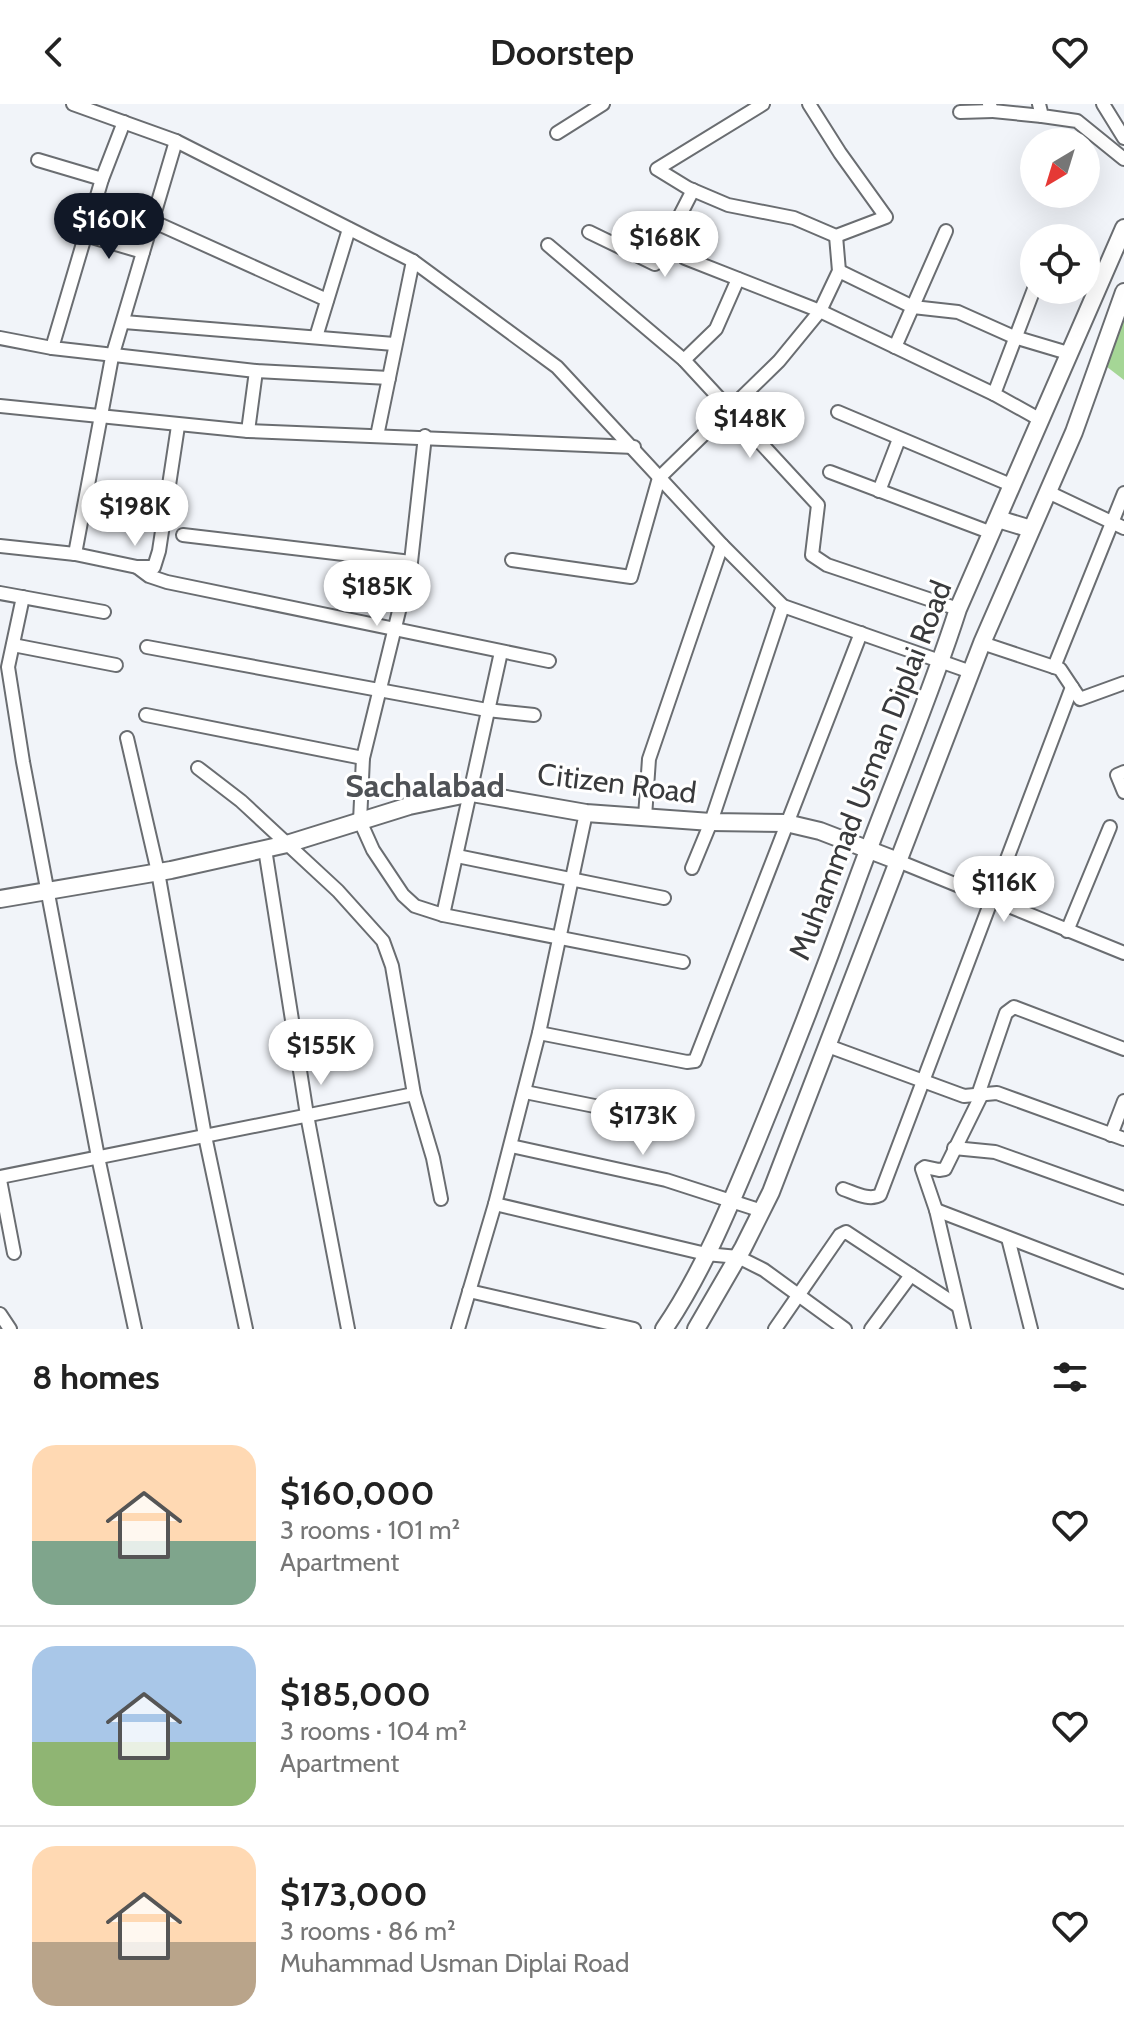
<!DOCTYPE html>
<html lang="en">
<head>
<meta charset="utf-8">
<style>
	:root { --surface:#fff; --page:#f6f6f6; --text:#222; --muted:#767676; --line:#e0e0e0; --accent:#111827 }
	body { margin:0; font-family:Cabin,sans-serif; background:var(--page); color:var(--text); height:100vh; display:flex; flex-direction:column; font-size:30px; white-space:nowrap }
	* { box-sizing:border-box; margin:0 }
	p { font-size:26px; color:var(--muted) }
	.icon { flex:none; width:44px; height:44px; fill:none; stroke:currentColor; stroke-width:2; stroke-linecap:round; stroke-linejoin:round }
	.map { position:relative; height:1225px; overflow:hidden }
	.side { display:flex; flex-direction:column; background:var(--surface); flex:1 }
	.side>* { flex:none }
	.needle { width:52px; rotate:218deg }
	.buttons { position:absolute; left:1020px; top:24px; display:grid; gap:16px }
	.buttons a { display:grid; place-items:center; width:80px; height:80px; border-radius:50%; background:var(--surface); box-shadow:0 8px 32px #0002; font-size:40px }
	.price { position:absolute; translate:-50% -68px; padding:0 18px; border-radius:28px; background:#fff; color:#222; font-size:26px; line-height:52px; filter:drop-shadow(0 2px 4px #0008) }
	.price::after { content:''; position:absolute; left:50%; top:48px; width:24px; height:18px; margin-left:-12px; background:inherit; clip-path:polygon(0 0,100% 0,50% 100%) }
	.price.active { background:var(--accent); color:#fff }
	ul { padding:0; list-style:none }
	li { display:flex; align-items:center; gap:24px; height:200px; padding:0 32px }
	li+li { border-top:2px solid var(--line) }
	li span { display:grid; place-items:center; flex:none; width:224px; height:160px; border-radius:24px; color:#555 }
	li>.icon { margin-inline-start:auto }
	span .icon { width:96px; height:96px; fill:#fffc; stroke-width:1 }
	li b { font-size:34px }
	h2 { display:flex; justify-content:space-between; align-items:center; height:96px; padding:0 32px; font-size:34px }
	header { display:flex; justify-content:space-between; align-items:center; height:104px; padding:0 32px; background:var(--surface); font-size:36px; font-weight:600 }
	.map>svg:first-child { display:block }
	.green { fill:#a5d696 }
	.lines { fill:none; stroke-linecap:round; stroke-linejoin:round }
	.street-casing { stroke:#6a6d71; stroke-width:16 }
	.secondary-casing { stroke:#6a6d71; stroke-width:20 }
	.street { stroke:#fff; stroke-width:12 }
	.secondary { stroke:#fff; stroke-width:16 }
	.labels { text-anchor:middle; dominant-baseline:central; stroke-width:6; stroke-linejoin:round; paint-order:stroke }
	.street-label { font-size:30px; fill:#393a3c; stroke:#fff }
	.neighbourhood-label { font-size:32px; font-weight:bold; fill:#4f5256; stroke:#fff }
</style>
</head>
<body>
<header><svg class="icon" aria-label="back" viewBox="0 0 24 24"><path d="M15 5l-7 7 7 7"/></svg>Doorstep<svg class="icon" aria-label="heart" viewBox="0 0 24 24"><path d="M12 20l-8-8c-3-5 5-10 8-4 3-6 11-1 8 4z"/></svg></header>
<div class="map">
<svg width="1124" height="1225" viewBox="0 0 1124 1225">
	<rect width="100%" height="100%" fill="#f1f4f9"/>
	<!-- green -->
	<path class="green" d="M1124,196V276L1098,256Z"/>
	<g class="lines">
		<defs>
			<g id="street">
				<path d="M73,0L176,37L413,157L557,263L722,441L783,502L971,568"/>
				<path d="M763,0L657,65L688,84L728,101L794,114L836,132L886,113L840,49L809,0"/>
				<path d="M989,0L993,7L1042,12"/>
				<path d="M1039,0L1042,12L1077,17L1124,55"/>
				<path d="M1103,0L1124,34"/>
				<path d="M960,8L993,7"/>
				<path d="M124,18L102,75L52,244L256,267L389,274"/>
				<path d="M557,29L603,0"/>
				<path d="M38,56L102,75"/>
				<path d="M152,117L327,196"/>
				<path d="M589,128L655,160L693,86"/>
				<path d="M85,131L143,148"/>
				<path d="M548,141L684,256L818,401L812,451L827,461L958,505"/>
				<path d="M685,154L820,207L994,290"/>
				<path d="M839,167L913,203L958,208L1014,233L1068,249"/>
				<path d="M1034,185L994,290L1039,315"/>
				<path d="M124,218L394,240"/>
				<path d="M316,233L349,125"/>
				<path d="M0,234L52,244"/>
				<path d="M895,243L946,127"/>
				<path d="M684,256L716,225L738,175"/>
				<path d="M0,302L248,327L634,343"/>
				<path d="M838,308L1011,381"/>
				<path d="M248,327L256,267"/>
				<path d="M377,332L413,157"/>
				<path d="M425,332L411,458L363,654L360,717L373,746L403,791L415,802L443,811L501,548"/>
				<path d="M830,368L992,429"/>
				<path d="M879,387L899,335"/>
				<path d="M1048,388L1124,424"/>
				<path d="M183,431L411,458"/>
				<path d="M0,442L75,450L137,463H154L159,447L178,322"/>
				<path d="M75,450L112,253L176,37"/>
				<path d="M512,456L631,473L659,374L779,257L820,207L839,167L836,132"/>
				<path d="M137,463L149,472L167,478L549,557"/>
				<path d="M0,489L104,508"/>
				<path d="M23,493L8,563L23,658L98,1053L135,1225"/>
				<path d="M982,539L1060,565L1080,595L1124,579"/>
				<path d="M13,541L116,561"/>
				<path d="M147,543L487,606L534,611"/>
				<path d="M1054,563L1124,389"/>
				<path d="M146,611L363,654"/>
				<path d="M127,634L158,768L205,1032L246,1225"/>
				<path d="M198,664L241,697L338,787L383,837L392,862L414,990L433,1054L441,1095"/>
				<path d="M1124,668L1117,671L1124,688"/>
				<path d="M645,713L649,655L722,441"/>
				<path d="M265,745L307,1011L348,1225"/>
				<path d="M457,752L664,794"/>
				<path d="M898,757L1124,849"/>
				<path d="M692,764L711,718L783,502"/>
				<path d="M443,811L683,858"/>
				<path d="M1067,827L1110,723"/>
				<path d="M539,929L687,958L695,957L861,529"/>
				<path d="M828,942L964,992L997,989L1124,1035"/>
				<path d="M525,988L679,1019"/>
				<path d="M978,991L1006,909L1014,903L1124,945"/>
				<path d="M1111,1031L1124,997"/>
				<path d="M511,1042L666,1076L762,1107"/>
				<path d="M954,1044L995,1048L1124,1094"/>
				<path d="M0,1073L414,990"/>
				<path d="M0,1076L14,1149"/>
				<path d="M843,1085C855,1089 869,1097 880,1091L1072,583"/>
				<path d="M495,1100L706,1150L738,1153L764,1166L845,1225"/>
				<path d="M936,1106L1124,1178"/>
				<path d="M1008,1134L1031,1225"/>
				<path d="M469,1187L634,1225"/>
				<path d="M0,1210L10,1225"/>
				<path d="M458,1225L495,1100L539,929L586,709"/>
				<path d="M775,1225L840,1131L846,1128L958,1202"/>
				<path d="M871,1225L911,1171"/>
				<path d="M964,1225L936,1106L922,1065L925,1063L939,1066L945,1065L982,990"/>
			</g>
			<g id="secondary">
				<path d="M998,415L1031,425"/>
				<path d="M0,795L171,766L287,740L409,702L472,689L586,709L711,718L786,719L820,727L898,757"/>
				<path d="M664,1225C701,1171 728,1106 753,1046C788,961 821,876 852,790C886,695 927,602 958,505L1124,124"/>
				<path d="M696,1225L743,1144L771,1088L982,539L1074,328L1124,188"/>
			</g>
		</defs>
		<!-- street casing -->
		<use href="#street" class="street-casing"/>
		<!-- secondary casing -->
		<use href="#secondary" class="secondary-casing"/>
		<!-- street -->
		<use href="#street" class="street"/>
		<!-- secondary -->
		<use href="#secondary" class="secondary"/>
	</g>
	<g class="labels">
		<!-- street labels -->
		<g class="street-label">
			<text transform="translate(870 666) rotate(-69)">Muhammad Usman Diplai Road</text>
			<text transform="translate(617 679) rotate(7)">Citizen Road</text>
		</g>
		<!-- neighbourhood labels -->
		<g class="neighbourhood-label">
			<text x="425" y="681">Sachalabad</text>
		</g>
	</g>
</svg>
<div class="buttons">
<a><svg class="needle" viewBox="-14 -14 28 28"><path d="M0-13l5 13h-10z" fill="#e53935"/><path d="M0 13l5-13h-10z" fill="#767676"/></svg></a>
<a><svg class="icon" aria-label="locate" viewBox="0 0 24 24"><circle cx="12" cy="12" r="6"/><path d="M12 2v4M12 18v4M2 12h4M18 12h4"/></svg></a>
</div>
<b class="price active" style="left:109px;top:157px">$160K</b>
<b class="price" style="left:665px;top:175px">$168K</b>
<b class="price" style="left:750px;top:356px">$148K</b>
<b class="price" style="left:135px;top:444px">$198K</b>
<b class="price" style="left:377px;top:524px">$185K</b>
<b class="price" style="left:1004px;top:820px">$116K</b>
<b class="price" style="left:321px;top:983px">$155K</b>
<b class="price" style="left:643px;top:1053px">$173K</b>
</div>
<section class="side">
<h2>8 homes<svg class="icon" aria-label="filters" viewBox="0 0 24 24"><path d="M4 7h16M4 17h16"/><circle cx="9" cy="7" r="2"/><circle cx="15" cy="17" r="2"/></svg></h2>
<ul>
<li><span style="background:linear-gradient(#ffd9b3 60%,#7fa58c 0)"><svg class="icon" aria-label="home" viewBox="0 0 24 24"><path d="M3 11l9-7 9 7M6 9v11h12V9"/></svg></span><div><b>$160,000</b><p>3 rooms · 101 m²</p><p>Apartment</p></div><svg class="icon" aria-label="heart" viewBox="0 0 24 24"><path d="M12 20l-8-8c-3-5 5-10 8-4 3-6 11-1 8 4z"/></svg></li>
<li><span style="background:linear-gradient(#a9c7e8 60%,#8fb573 0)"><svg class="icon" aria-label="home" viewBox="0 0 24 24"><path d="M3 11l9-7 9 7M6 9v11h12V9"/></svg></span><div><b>$185,000</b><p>3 rooms · 104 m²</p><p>Apartment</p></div><svg class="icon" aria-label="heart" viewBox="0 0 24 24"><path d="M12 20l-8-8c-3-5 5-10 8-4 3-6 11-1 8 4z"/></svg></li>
<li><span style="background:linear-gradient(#ffd9b3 60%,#b9a48a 0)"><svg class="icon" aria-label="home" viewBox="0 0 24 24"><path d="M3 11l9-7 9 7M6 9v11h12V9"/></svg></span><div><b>$173,000</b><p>3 rooms · 86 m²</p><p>Muhammad Usman Diplai Road</p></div><svg class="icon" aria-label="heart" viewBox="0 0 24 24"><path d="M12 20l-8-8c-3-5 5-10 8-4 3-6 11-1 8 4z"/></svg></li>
</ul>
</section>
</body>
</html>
